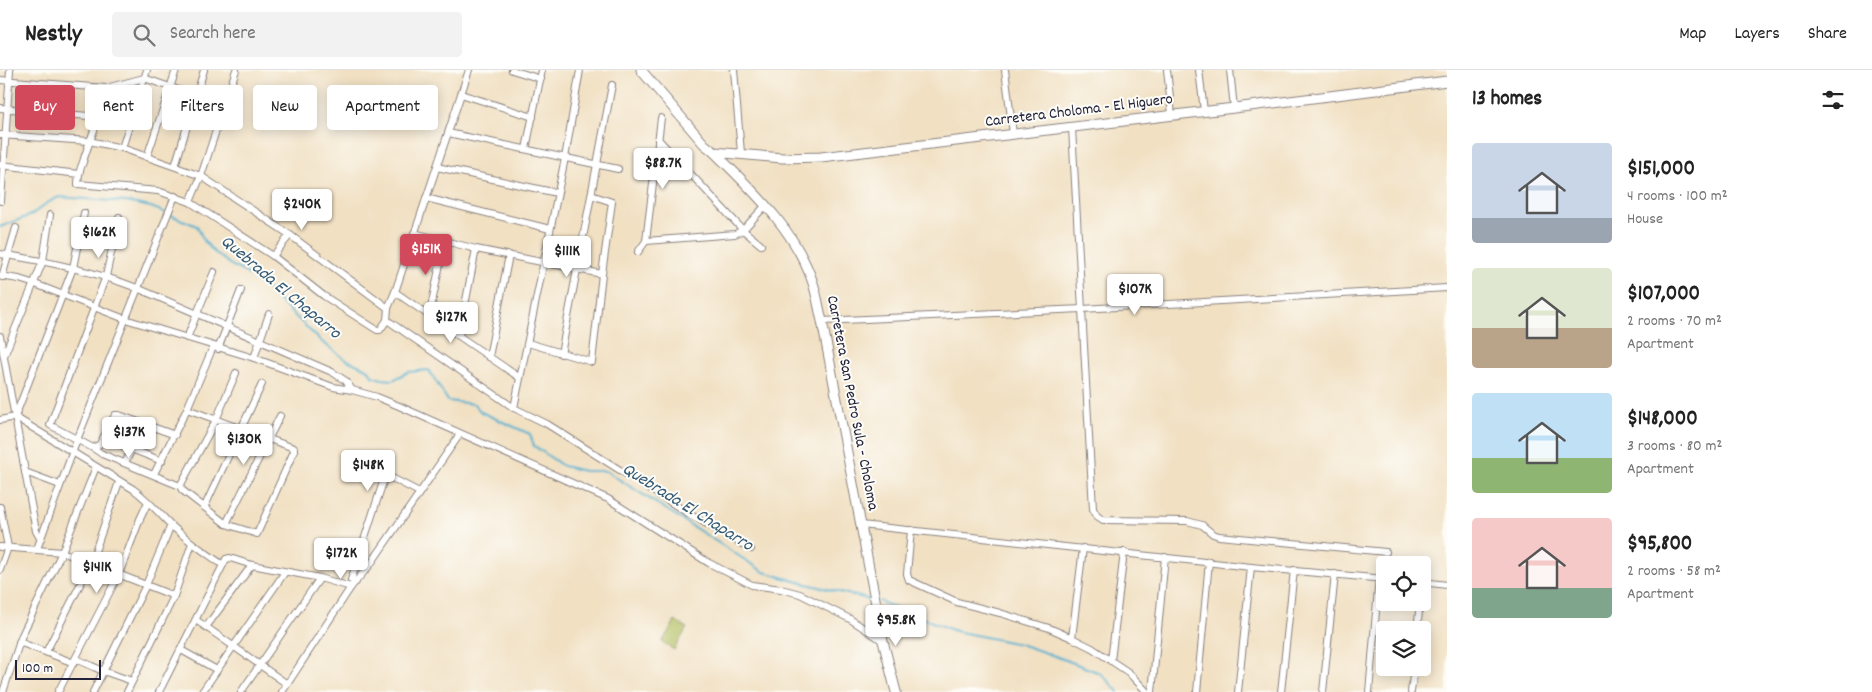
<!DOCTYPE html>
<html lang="en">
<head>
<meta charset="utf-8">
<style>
	:root { --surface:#fff; --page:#f2f2f2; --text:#222; --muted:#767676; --line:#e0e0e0; --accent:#d1495b }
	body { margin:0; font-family:Dekko,sans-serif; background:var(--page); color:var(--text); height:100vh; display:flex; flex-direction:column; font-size:19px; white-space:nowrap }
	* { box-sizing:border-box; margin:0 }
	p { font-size:16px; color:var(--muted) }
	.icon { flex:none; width:28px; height:28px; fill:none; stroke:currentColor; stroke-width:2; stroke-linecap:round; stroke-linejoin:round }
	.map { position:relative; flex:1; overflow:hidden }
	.sheet { display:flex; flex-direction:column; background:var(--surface); width:425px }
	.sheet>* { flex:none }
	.guide { position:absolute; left:15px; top:15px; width:475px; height:45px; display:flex; gap:10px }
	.controls { position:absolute; left:1376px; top:486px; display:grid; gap:10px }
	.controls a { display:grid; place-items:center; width:55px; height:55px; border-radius:5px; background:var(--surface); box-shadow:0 2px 12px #0003; font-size:25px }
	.scale { position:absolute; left:15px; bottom:12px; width:86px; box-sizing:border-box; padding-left:5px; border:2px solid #22223b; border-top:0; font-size:14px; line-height:18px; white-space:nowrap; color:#22223b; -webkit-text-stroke:4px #fdfcf7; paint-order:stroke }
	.price { position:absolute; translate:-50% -42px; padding:0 11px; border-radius:5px; background:#fff; color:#222; font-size:16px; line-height:32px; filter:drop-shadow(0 1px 2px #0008) }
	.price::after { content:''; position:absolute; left:50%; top:30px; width:15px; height:11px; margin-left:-8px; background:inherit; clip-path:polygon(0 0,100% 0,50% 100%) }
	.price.active { background:var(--accent); color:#fff }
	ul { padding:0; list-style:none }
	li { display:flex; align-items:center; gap:15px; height:125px; padding:0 25px }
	li span { display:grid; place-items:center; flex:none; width:140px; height:100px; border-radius:5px; color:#555 }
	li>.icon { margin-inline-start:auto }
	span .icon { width:60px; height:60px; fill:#fffc; stroke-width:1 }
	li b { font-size:21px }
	h2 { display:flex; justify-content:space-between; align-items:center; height:60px; padding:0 25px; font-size:21px }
	.tag { padding:0 18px; border-radius:5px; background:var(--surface); box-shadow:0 2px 12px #0003; font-size:18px; line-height:45px }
	.tag.active { background:var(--accent); color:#fff }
	header { display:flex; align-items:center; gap:30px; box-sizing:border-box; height:70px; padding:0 25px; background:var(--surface); border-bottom:1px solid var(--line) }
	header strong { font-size:24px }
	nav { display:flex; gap:28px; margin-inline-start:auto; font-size:18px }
	.search { width:350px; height:45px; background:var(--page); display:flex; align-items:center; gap:12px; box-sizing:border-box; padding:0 18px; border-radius:5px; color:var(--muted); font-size:19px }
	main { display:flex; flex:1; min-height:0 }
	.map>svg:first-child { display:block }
	.green { fill:#b1bd5f; stroke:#6a704d }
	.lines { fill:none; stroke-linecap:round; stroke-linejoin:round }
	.stream { stroke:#52b0d0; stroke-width:2 }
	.street-casing { stroke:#8a817e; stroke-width:8 }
	.secondary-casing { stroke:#8a817e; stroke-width:11 }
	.street { stroke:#fff; stroke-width:6 }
	.secondary { stroke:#fff; stroke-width:9 }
	.labels { text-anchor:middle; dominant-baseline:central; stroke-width:4; stroke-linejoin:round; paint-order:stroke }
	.street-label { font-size:16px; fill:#22223b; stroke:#fdfcf7 }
	.water-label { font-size:18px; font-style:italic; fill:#355b77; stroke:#fdfcf7 }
</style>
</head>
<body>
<header>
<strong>Nestly</strong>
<div class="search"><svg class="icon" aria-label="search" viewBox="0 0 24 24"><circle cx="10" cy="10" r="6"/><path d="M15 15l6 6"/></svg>Search here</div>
<nav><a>Map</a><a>Layers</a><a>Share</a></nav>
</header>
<main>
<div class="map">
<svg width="1447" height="622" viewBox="0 0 1447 622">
	<rect width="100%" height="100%" fill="#fdfcf7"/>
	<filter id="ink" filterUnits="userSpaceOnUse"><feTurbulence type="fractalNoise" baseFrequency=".02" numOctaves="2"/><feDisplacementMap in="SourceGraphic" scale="10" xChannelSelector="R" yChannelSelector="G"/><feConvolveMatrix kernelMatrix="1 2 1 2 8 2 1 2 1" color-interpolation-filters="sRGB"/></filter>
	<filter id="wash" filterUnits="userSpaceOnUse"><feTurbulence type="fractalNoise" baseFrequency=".0096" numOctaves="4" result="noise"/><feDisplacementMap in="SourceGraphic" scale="20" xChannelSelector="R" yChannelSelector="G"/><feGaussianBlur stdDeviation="1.12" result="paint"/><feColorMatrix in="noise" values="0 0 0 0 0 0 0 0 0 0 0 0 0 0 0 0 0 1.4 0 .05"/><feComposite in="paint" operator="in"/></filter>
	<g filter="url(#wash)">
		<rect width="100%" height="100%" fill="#f1e0c2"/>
		<!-- green -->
		<path class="green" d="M675,551L687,558L674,580L662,572Z"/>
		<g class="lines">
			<!-- stream -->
			<g class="stream">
				<path d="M170,145L197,156L204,171L214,182L231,195L248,204L267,219L322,272L345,289L369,300L372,306L382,309L393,310L408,302L429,300L448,331L474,334L481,342L530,364L534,376L563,396L584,401H606L764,502L795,511L872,530"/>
				<path d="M0,157L31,145L47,133L59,127L126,132L151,137L166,143"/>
				<path d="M879,531L955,561L1020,574L1055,586L1100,603L1119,622"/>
			</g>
		</g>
	</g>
	<g filter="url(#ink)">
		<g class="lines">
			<defs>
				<g id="street">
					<path d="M512,0L541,9"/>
					<path d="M734,0L741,83"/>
					<path d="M1005,0L1013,64"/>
					<path d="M1167,0L1172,45"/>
					<path d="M1199,0L1204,41"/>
					<path d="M1230,0L1234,38"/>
					<path d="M0,10L106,18L144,8L225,36"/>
					<path d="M106,18C103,43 90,67 83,92C80,99 78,107 78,114L158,121L190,132L273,186L324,226L377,260H380L387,250L388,238L395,222L469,0"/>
					<path d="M461,24L533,47"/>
					<path d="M0,38L99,47"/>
					<path d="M1072,58L1093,439L1097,446L1103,450L1187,451L1202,455L1213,464L1219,466L1386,482"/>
					<path d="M448,63L618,99"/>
					<path d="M0,65L89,71L122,78L201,106L290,165L388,238"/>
					<path d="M658,69L743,160L761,175"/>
					<path d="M122,78L147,0"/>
					<path d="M526,79L542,0"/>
					<path d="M147,87L176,0"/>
					<path d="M0,95L79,104"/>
					<path d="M175,96L204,0"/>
					<path d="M437,97L557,123"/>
					<path d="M426,128L550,159"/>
					<path d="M1,131L10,0"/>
					<path d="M190,132L201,106L236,0"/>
					<path d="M119,147L106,206L50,355L93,378L100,374L115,345H119L175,365"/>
					<path d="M414,163L476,179L602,204L612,132L591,125"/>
					<path d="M646,171L735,164L743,160L766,135"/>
					<path d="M638,182L646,171L661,48"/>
					<path d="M0,184C47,191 93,201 137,218L332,302L346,311L352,320"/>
					<path d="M273,186L290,165"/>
					<path d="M0,206L19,209L35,214L125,249L254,288L333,317L352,320L377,327L399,336L608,429L709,493L752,515L781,519L800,524L850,549L883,571"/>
					<path d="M2,207L16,158"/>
					<path d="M395,222L520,308"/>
					<path d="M429,247L445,170"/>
					<path d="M387,250L514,338L547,354L691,445L751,479"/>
					<path d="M822,251L1082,239L1447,218"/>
					<path d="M0,266L36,461L40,468"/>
					<path d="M459,266L476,179"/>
					<path d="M187,268L214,202"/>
					<path d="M528,273L592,292L602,204"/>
					<path d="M218,279L241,220"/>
					<path d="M561,284L612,15"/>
					<path d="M4,286L43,191L50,145"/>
					<path d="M489,287L509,185"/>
					<path d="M254,288L269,244"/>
					<path d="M514,338L565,88L580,0"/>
					<path d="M187,339L291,377L294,378V381L257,464L226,454L182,420L180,416L216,350L236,303"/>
					<path d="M15,347L73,198L84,143"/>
					<path d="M0,350L15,347L133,419C147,429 158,442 170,454C186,470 205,482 223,495"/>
					<path d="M103,368L162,391"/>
					<path d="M93,378L102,384L180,416"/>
					<path d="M125,393L144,355"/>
					<path d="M25,402L60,415"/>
					<path d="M154,404L187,339L213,277"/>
					<path d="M205,436L262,314"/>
					<path d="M0,437L8,477L0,500"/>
					<path d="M226,454L280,346"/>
					<path d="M861,455L1251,497L1385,509"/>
					<path d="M911,460L907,504L909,510L957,532L1000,543L1049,558L1072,568L1092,578L1128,602L1147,622"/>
					<path d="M0,477L62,482L174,526"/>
					<path d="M37,479L77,370L175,126"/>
					<path d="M356,512L351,510L383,412L386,409L392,408L419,422"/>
					<path d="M1422,512L1447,515"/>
					<path d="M351,517L370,495L460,364"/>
					<path d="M196,550L206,557L252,495"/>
					<path d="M206,557L287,614"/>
					<path d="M1417,560L1420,532"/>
					<path d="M1072,568L1083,478"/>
					<path d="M19,572L74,593"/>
					<path d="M181,580L217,600"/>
					<path d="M46,582L91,493L119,412"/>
					<path d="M76,589L103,601L132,611"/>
					<path d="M1111,591L1124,482"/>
					<path d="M3,622L22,565L62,482L96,397"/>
					<path d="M58,622L119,504L140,449L148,432"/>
					<path d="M93,622L146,515L171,455"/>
					<path d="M127,622L174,526L192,473"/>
					<path d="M159,622L223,495L226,489L230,488L252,495L320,508L351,517L282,622"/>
					<path d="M202,622L285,502"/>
					<path d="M241,622L320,508"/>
					<path d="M1152,622L1165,487"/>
					<path d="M1197,622L1209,491"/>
					<path d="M1238,622L1251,497"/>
					<path d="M1281,622L1294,500"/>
					<path d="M1323,622L1335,504"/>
					<path d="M1369,622L1379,508"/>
					<path d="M1411,622L1414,598"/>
				</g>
				<g id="secondary">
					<path d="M641,0L704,74L714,82C753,121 795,159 813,213C817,225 819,239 822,251L883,571L896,622"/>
					<path d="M714,82L783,88L821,87L1234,38L1447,11"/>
				</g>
			</defs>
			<!-- street casing -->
			<use href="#street" class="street-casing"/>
			<!-- secondary casing -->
			<use href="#secondary" class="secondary-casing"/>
			<!-- street -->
			<use href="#street" class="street"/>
			<!-- secondary -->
			<use href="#secondary" class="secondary"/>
		</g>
	</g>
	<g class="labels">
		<!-- street labels -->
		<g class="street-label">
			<text transform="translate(1079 41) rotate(-7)">Carretera Choloma - El Higuero</text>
			<text transform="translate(852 333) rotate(79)">Carretera San Pedro Sula - Choloma</text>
		</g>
		<!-- water labels -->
		<g class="water-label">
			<text transform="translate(280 218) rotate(40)">Quebrada El Chaparro</text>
			<text transform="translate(687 438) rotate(32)">Quebrada El Chaparro</text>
		</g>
	</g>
</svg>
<div class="controls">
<a><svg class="icon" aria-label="locate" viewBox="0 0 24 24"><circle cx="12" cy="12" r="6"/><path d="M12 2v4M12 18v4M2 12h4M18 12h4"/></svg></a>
<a><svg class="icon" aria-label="layers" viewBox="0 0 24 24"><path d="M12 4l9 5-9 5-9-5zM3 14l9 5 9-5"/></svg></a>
</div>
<div class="scale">100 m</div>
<b class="price" style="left:663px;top:120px">$88.7K</b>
<b class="price" style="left:302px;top:161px">$240K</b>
<b class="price" style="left:99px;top:189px">$162K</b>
<b class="price active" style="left:426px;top:206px">$151K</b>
<b class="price" style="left:567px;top:208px">$111K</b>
<b class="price" style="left:1135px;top:246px">$107K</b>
<b class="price" style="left:451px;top:274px">$127K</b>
<b class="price" style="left:129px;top:389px">$137K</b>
<b class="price" style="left:244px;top:396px">$130K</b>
<b class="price" style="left:368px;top:422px">$148K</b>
<b class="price" style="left:341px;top:510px">$172K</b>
<b class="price" style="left:97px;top:524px">$141K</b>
<b class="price" style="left:896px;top:577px">$95.8K</b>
<div class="guide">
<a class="tag active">Buy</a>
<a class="tag">Rent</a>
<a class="tag">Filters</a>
<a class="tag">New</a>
<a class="tag">Apartment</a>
</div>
</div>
<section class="sheet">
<h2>13 homes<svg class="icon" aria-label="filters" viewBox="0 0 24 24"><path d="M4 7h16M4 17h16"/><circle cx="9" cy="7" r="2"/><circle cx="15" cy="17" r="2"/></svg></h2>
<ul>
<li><span style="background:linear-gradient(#c9d6e8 75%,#9aa5b1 0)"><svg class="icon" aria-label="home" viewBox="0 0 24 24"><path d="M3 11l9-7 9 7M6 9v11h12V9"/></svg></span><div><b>$151,000</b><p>4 rooms · 100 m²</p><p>House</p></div></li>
<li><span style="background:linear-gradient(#dfe7d0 60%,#b9a48a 0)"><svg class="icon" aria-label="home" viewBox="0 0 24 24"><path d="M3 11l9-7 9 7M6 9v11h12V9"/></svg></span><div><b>$107,000</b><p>2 rooms · 70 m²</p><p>Apartment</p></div></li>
<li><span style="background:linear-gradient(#bfe0f5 65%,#8fb573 0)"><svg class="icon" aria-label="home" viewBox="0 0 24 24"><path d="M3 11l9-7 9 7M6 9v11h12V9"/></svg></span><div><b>$148,000</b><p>3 rooms · 80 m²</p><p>Apartment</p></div></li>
<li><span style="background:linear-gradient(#f6c9c9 70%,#7fa58c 0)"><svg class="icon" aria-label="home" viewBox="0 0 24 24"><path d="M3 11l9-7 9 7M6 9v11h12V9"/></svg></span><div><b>$95,800</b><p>2 rooms · 58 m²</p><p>Apartment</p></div></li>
</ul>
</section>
</main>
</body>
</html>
